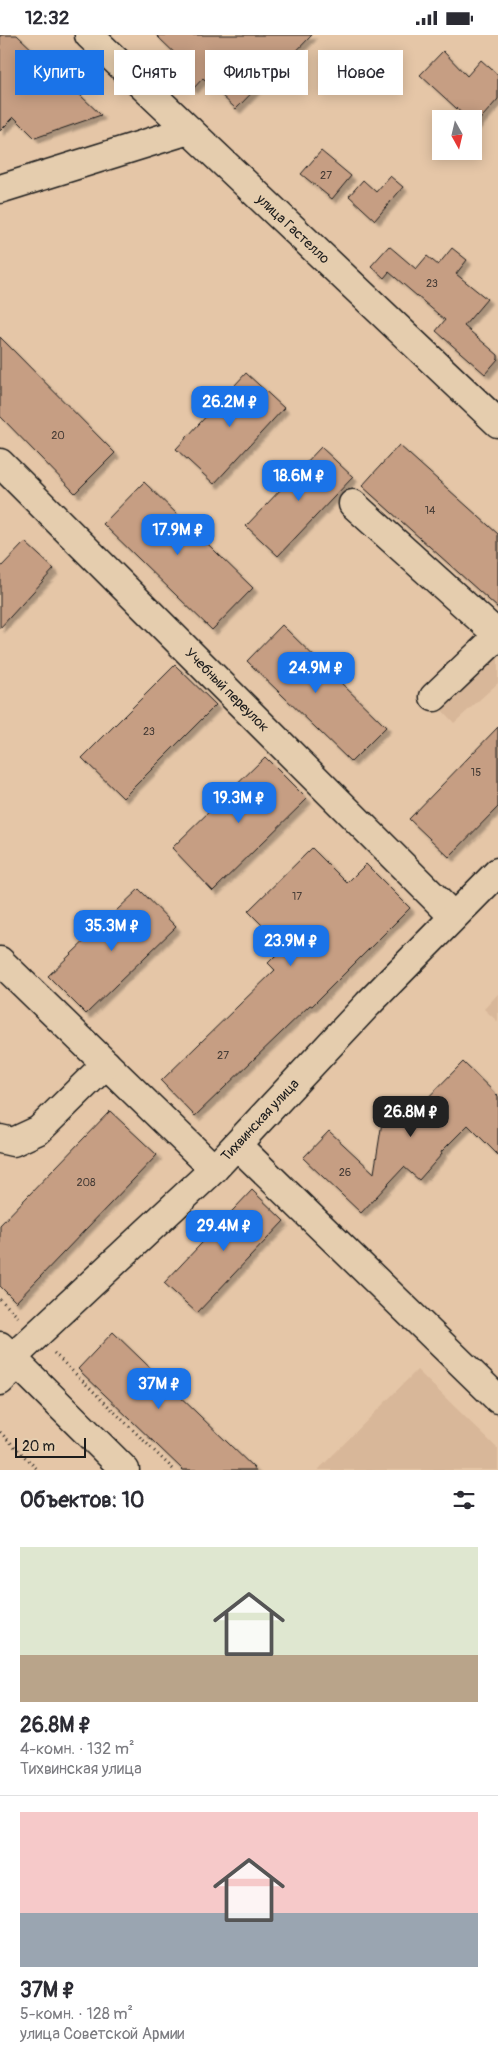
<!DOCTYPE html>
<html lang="ru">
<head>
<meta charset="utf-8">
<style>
	:root { --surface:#fff; --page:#f2f2f3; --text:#2b2b33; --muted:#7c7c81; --line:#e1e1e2; --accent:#1a73e8 }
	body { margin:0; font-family:Pangolin,sans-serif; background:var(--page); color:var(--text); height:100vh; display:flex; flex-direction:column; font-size:19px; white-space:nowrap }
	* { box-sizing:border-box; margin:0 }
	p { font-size:16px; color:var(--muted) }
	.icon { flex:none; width:28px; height:28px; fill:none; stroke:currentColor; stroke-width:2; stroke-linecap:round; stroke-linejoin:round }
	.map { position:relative; height:1435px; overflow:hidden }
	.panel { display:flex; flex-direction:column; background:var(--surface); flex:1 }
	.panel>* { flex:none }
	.banner { position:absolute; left:15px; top:15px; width:469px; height:45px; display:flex; gap:10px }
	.needle { width:32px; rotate:172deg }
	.tools { position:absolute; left:432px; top:75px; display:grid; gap:10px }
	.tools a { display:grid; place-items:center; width:50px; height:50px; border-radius:0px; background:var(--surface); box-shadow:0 2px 12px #0003; font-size:25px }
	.scale { position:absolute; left:15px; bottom:12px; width:71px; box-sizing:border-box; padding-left:5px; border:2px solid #1c1c1c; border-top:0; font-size:14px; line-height:18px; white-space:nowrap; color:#1c1c1c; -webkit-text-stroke:4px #e5cdae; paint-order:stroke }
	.price { position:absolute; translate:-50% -42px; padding:0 11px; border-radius:10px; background:var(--accent); color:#fff; font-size:16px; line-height:32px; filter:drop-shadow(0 1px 2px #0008) }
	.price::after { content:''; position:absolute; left:50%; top:30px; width:15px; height:11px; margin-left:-8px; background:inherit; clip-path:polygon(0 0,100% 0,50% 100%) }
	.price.selected { background:#222; color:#fff }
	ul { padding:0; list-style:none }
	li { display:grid; align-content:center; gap:10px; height:265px; padding:0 20px }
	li+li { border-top:1px solid var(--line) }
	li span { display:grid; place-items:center; height:155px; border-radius:0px; color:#555 }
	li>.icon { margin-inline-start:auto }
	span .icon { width:90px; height:90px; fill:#fffc; stroke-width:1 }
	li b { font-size:21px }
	h2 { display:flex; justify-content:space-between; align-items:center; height:60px; padding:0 20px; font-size:21px }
	.tag { padding:0 18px; border-radius:0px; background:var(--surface); box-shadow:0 2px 12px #0003; font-size:18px; line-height:45px }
	.tag.selected { background:var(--accent); color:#fff }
	.status { display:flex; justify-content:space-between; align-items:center; height:35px; padding:0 25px; background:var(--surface); direction:ltr }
	.status svg { height:14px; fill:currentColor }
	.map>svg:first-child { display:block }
	.built { fill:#d8b799 }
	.building { fill:#c69e83; stroke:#1c1c1c; filter:url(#shadow) }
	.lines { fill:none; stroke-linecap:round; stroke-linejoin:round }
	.minor-casing { stroke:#1c1c1c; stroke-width:31 }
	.major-casing { stroke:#1c1c1c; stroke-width:31 }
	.path { stroke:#1c1c1c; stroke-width:3; stroke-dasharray:1 4; stroke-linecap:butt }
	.minor { stroke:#e5cdae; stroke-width:28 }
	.major { stroke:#e5cdae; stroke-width:28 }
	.labels { text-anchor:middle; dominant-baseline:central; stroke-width:4.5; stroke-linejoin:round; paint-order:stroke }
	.number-label { font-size:11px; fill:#463c36 }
	.street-label { font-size:14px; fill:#1c1c1c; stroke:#e5cdae }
</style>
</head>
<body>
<div class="status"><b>12:32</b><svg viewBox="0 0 49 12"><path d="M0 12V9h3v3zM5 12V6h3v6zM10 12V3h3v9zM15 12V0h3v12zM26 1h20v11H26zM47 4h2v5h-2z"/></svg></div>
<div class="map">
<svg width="498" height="1435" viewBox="0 0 498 1435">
	<defs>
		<filter id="shadow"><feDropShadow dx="4.5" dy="4.5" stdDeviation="1" flood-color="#0004"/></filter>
	</defs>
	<rect width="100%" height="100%" fill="#e5c6a7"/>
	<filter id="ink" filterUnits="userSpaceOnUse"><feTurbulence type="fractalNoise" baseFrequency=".02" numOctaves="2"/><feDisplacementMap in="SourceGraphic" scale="10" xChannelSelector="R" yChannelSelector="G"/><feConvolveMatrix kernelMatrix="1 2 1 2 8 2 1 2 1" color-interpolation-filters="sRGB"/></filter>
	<g filter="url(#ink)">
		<!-- built -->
		<g class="built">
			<path d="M498,614V648L454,688L437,670Z"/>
			<path d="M498,959V987L484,974Z"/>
			<path d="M417,1335L498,1414V1435H318Z"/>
		</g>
		<!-- building -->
		<g class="building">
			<path d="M0,0H17L101,80L35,103L14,82L0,96Z"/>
			<path d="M156,0H312L277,36L275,34L236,74L203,43L193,54L178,40L187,30Z"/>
			<path d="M443,16L467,41L481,25L498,40V64L475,90L474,84H468L420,40Z"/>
			<path d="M321,116L351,141L332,164L301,139Z"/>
			<path d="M390,141L403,152L375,185L349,161L363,145L376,157Z"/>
			<path d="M389,211L416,234L427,221L438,230L452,213L467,225L456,239L487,264L464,291L498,320V324L485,339L436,296L445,285L389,237L384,243L371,231Z"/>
			<path d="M0,302L115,418L75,458L0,381Z"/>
			<path d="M246,338L284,373L214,449L176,414Z"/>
			<path d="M399,410L498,499V573L362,451Z"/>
			<path d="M321,412L353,442L278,521L246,491Z"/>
			<path d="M144,447L253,553L212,595L103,489Z"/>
			<path d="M25,507L54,534L0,593V533Z"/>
			<path d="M282,590L386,692L351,727L247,626Z"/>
			<path d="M175,630L216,670L123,763L82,723Z"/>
			<path d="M498,692V772L449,822L409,784Z"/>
			<path d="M265,722L307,764L213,856L172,813Z"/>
			<path d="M312,813L347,848L366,829L410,873L312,971L310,970L195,1081L161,1046L275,935L268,928L284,912L248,876Z"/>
			<path d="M139,854L176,892L86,979L48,941Z"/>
			<path d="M463,1027L498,1061V1120L468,1090L441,1117L442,1119L419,1145L404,1132L361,1178L303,1123L329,1096L374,1138L385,1068L405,1086Z"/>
			<path d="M110,1076L157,1120L16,1267L0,1251V1190Z"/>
			<path d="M252,1155L284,1186L197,1278L164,1248Z"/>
			<path d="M113,1297L256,1435H183L78,1334Z"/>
		</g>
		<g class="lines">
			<defs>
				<g id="minor">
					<path d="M89,0L498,388"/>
					<path d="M0,154L189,95"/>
					<path d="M0,428L453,881"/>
					<path d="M353,469L498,600"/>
					<path d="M434,662L498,601"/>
					<path d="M0,926L214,1134"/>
					<path d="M0,1104L13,1107L39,1095L106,1029"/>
					<path d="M237,1110L498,1364"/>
					<path d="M12,1323L214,1134L368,969L498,837"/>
					<path d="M0,1346L18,1329"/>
				</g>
				<path id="major" d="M0,1311L125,1435"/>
			</defs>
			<!-- minor casing -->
			<use href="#minor" class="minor-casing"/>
			<!-- major casing -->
			<use href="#major" class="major-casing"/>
			<!-- path -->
			<g class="path">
				<path d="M0,1264L18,1282"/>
				<path d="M54,1318L174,1435"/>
				<path d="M0,1397L38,1435"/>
			</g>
			<!-- minor -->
			<use href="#minor" class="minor"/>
			<!-- major -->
			<use href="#major" class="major"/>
		</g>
	</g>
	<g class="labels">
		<!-- number labels -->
		<g class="number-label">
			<text x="326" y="140">27</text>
			<text x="432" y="248">23</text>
			<text x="58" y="400">20</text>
			<text x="430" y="475">14</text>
			<text x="149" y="696">23</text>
			<text x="476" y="737">15</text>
			<text x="297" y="861">17</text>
			<text x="223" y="1020">27</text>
			<text x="345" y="1137">26</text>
			<text x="86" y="1147">208</text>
		</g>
		<!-- street labels -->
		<g class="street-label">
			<text transform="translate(293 194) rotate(43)">улица Гастелло</text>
			<text transform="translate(227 655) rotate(45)">Учебный переулок</text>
			<text transform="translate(260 1085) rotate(-47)">Тихвинская улица</text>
		</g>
	</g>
</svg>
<div class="tools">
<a><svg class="needle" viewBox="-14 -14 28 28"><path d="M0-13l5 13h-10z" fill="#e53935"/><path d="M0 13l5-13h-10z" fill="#7c7c81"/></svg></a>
</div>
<div class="scale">20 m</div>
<b class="price" style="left:230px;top:393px">26.2M ₽</b>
<b class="price" style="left:299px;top:467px">18.6M ₽</b>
<b class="price" style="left:178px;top:521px">17.9M ₽</b>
<b class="price" style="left:316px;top:659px">24.9M ₽</b>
<b class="price" style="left:239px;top:789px">19.3M ₽</b>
<b class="price" style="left:112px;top:917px">35.3M ₽</b>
<b class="price" style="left:291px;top:932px">23.9M ₽</b>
<b class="price selected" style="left:411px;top:1103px">26.8M ₽</b>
<b class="price" style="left:224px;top:1217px">29.4M ₽</b>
<b class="price" style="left:159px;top:1375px">37M ₽</b>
<div class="banner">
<a class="tag selected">Купить</a>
<a class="tag">Снять</a>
<a class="tag">Фильтры</a>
<a class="tag">Новое</a>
</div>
</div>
<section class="panel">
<h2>Объектов: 10<svg class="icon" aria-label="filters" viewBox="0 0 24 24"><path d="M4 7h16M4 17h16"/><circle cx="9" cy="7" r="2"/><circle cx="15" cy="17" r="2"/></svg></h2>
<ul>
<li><span style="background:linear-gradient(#dfe7d0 70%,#b9a48a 0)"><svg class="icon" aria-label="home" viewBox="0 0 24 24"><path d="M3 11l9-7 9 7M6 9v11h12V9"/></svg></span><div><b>26.8M ₽</b><p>4-комн. · 132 m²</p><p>Тихвинская улица</p></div></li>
<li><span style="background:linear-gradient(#f6c9c9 65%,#9aa5b1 0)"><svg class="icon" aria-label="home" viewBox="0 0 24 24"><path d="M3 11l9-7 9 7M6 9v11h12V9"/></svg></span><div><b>37M ₽</b><p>5-комн. · 128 m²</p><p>улица Советской Армии</p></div></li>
</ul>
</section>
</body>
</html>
